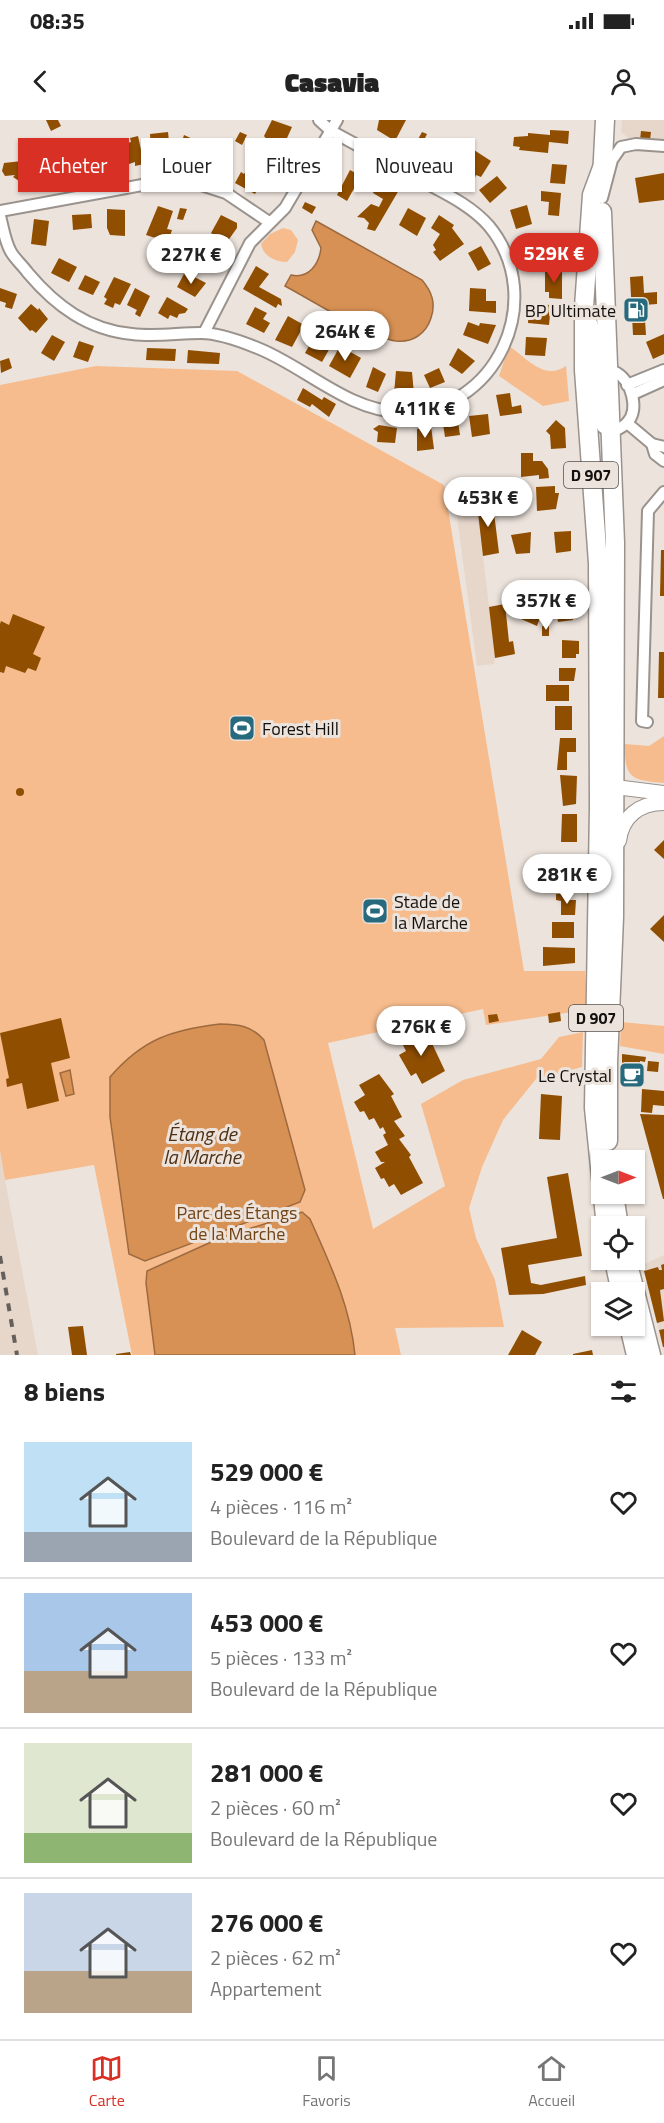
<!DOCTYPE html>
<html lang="fr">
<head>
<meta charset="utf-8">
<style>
	:root { --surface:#fff; --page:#f6f6f6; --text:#222; --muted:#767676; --line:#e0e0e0; --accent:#d93025 }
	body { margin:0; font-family:"Titillium Web",sans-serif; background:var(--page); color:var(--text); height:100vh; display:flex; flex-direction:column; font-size:22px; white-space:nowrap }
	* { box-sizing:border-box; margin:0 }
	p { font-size:20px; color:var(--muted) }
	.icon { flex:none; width:33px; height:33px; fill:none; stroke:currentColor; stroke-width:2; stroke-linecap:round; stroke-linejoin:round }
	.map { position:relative; height:1235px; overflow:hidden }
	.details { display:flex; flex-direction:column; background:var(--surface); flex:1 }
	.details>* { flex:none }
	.banner { position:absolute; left:18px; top:18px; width:628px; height:54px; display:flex; gap:12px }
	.needle { width:39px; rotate:90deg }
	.tools { position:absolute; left:591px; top:1030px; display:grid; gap:12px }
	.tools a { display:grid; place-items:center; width:54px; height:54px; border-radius:0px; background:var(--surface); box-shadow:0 2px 4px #0004; font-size:30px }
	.price { position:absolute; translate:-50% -51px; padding:0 14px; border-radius:21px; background:#fff; color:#222; font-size:20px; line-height:39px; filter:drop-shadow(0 2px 3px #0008) }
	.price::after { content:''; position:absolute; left:50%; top:36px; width:18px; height:14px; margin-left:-9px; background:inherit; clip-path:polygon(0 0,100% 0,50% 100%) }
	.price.selected { background:var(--accent); color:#fff }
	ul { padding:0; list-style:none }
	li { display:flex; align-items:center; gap:18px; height:150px; padding:0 24px }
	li+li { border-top:2px solid var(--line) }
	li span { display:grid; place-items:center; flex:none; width:168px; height:120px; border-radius:0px; color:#555 }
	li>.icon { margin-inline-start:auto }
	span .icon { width:72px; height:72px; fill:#fffc; stroke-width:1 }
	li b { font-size:26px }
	h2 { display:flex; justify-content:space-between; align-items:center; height:72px; padding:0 24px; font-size:26px }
	.tag { padding:0 21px; border-radius:0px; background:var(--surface); box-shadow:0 2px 4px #0004; font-size:21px; line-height:54px }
	.tag.selected { background:var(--accent); color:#fff }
	.status { display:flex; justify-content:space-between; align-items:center; height:42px; padding:0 30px; background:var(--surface); direction:ltr }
	.status svg { height:16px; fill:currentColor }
	header { display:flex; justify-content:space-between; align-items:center; height:78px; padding:0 24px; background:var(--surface); font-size:27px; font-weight:800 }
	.tabs { display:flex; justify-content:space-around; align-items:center; height:84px; border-top:2px solid var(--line); background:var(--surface); font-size:16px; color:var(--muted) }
	.tabs a { display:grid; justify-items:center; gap:3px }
	.tabs .selected { color:var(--accent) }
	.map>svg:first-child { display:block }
	.built { fill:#e7d7cb }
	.green { fill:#f6bc8d }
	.water { fill:#d89154; stroke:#9d6a3f; stroke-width:1.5 }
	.building { fill:#904e00 }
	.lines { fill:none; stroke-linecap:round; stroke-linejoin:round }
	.minor-casing { stroke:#9a928c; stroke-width:14 }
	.tertiary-casing { stroke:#9a928c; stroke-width:16 }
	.primary-casing { stroke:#9a928c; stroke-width:21 }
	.minor { stroke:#fff; stroke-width:10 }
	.tertiary { stroke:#fff; stroke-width:14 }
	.primary { stroke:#fff; stroke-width:18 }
	.rail { stroke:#66605c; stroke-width:4; stroke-dasharray:8 8; stroke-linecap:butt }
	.labels { text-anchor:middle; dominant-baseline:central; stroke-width:6; stroke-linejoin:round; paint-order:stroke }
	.shield { fill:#ece3dc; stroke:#544f4c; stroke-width:1.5 }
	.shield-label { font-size:16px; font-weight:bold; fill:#13100e }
	.poi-label { font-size:18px; fill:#13100e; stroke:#ece3dc; text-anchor:end }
	.park-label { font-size:18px; fill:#714214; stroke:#ece3dc }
	.water-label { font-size:20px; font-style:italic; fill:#4e3016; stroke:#ece3dc }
</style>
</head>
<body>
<div class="status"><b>08:35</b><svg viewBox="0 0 49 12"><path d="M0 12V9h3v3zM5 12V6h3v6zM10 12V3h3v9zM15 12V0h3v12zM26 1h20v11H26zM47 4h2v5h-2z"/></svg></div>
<header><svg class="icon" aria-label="back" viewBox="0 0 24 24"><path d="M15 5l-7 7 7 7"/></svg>Casavia<svg class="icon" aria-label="person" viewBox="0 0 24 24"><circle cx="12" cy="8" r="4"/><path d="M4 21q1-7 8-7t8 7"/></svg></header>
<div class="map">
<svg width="664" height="1235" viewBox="0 0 664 1235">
	<rect width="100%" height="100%" fill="#ece3dc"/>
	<!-- built -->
	<g class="built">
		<path d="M622,0H664V26L636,24L621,12Z"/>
		<path d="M492,377L499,433L483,436L489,486L505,484L509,521H513L515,534L495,538L494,544L477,546L455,382Z"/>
		<path d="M0,1031L5,1060L38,1235H0Z"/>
		<path d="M664,1135V1231L643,1145Z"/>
	</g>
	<!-- green -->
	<g class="green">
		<path d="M283,108L291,110L298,120L295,132L287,142C275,142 263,136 261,124L270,114Z"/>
		<path d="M509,226C527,238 544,261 566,246L569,281L543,286L499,256Z"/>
		<path d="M96,246L237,251L444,365L524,851H585L586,890L486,905L483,889L328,923L373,1109L445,1066L421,984L463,960L541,939L559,917L583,912L582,947L536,959L503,1000L482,1047L469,1088L476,1118L495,1160L504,1207L395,1208L401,1235H132L94,1045L5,1060L0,1031V265Z"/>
		<path d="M664,616V663C632,660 624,659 625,624L649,626Z"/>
		<path d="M621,902L664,906V934L620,926Z"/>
	</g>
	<!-- water -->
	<g class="water">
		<path d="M316,101L422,160C432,172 436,183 431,198C426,214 412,223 396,221C370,217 311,180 285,166L291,155C309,159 319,144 321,128L312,110Z"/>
		<path d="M220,904C238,904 252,906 264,920L305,1070L300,1082L145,1141L129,1134L110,997V957C143,919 171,910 220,904Z"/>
		<path d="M70,950L74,974L66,976L60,953Z"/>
		<path d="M302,1092L310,1099C330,1144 350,1185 355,1235H155L146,1163L147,1151L220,1118Z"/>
	</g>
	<!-- building -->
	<g class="building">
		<path d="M46,0H58L61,6L51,11Z"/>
		<path d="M272,0L292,7L278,38L262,30L267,20L264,16Z"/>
		<path d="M379,0H406L395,21L377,10Z"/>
		<path d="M550,10L569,11L568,24L549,22L548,33L519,30L520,27L513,26L514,17L528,16V13L550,15Z"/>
		<path d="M641,11L651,12L650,20H640Z"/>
		<path d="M168,12L170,31L151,33L150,14Z"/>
		<path d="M240,12L247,15L242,25L235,21Z"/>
		<path d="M422,12L427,14L421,26L416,23Z"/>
		<path d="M184,15L206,25L199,40L188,36L190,31L180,27Z"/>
		<path d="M138,16L144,44L135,46V42L129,44L124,24L131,22L130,18Z"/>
		<path d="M457,19L491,41L481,57L476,55L474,60L466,56L468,51L461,46L453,60L444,55L458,34L451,30Z"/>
		<path d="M113,23L116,34L111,35L112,41L116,40L119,52L106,55L102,53L96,27Z"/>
		<path d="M215,27L230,33L223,49L209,44Z"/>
		<path d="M82,35L84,50L48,55L46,40Z"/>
		<path d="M22,41L23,45L28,44L31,66L21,68L20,59L19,61L13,57L15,55L5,56L2,51L4,43Z"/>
		<path d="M552,44L567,45L565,64L550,63Z"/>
		<path d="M248,48L268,59L265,65L261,63L255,74L235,63L241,52L244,54Z"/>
		<path d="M350,50L361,56L347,81L337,75Z"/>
		<path d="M664,53V80L639,83L635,58Z"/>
		<path d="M497,56L507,68L490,83L479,70Z"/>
		<path d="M378,59L399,70L375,111L367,109L369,103L364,98L357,97L371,84L379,87L383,79L373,73Z"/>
		<path d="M541,71L561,73L559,96L548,95L549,82L541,81Z"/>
		<path d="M305,82L316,87L312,94L302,88Z"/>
		<path d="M527,85L532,104L516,109L510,90Z"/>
		<path d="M158,86L173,91L167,109L172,110L168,122L146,115Z"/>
		<path d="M180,88L187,89L183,100L177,99Z"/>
		<path d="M408,88L426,98L417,116L399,105Z"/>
		<path d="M107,89L125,90V116L110,115L107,108Z"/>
		<path d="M91,94L92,108L73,110L72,95Z"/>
		<path d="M221,95L237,103V108L227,122L211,113Z"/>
		<path d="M439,95L454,105L452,108L464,124L440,141L433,132L436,130L433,125L440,114L431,108Z"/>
		<path d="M34,99L49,101L46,126L31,124Z"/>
		<path d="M196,116L216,127L209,139L214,142L211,146L206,143L203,148L185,138Z"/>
		<path d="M545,118L568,120L566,142L543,140Z"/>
		<path d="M481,126L491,144L478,151L468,133Z"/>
		<path d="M59,138L77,147L69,162L51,153Z"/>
		<path d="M256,146L269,154L259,167L281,179L282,186L278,184L276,188L243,169Z"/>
		<path d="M545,150L562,151V179L549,178V172H545Z"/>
		<path d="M185,152L206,163L195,177L177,167Z"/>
		<path d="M85,155L100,162L93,175L78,169Z"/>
		<path d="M643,156L644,173L657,172V184L644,185L646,215H633L630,157Z"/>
		<path d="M114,157L131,164L120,185L115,183L113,188L104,184L107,179L104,177Z"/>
		<path d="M0,168L17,174L12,189L5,187L6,183L0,181Z"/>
		<path d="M135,168L150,176L140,197L135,194L137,190L127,185Z"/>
		<path d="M470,168L486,169V181H496V193L469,191Z"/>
		<path d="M167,177L188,189L185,193L179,194L177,198L170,195L168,199L158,193Z"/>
		<path d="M31,184L38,190L39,188L48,199L36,213L32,210L30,211L18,198Z"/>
		<path d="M529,184L551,185L549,205L528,203Z"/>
		<path d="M255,187L267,193L263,199L270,203L264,213L246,204Z"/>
		<path d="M288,196L304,205L292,227L275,220Z"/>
		<path d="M468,202L479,206L480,203L496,205L488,224L463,215Z"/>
		<path d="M664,214V234L653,239L646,222Z"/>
		<path d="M52,215L65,222L54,241L41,233Z"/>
		<path d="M314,217L331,226L322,242L305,233Z"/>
		<path d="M526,217L547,218L545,236L525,235Z"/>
		<path d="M79,221L94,226L88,242L73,237Z"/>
		<path d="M340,226L361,238L350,258L329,246Z"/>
		<path d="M147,228L176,229L175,241L146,240Z"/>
		<path d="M458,228L475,241L462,254L449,245Z"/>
		<path d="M188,230L220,233L219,244L187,243Z"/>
		<path d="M9,238L12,248L1,253L0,241Z"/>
		<path d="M373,247L386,254L378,272L366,267Z"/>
		<path d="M439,248L445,262L430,268L424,255Z"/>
		<path d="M396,251L412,252L414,274H394Z"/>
		<path d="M303,268L322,280L324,277L336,284L329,297L312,284L310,287L297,280Z"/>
		<path d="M510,273L512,287L521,285L522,293L500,296L496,275Z"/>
		<path d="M488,294L490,314L472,317L469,296Z"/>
		<path d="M556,300L565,308L566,328L551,329L550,315L546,311Z"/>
		<path d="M458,302L460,315L445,317L443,304Z"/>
		<path d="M379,305L397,308L395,323L377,322L378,312L373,309Z"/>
		<path d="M431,306L434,329L417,331V309Z"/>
		<path d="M521,333H533V341H542L548,349L549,358L539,359V355L521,357Z"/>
		<path d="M555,366V373H559L556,389L537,391L536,367Z"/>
		<path d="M492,377L499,433L483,436L477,384L485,383L484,378Z"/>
		<path d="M571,411V431L556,433L554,412Z"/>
		<path d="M531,412L530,433L516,434L511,415Z"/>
		<path d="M661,430H664V476H660Z"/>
		<path d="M572,475L573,500L558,502L555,477Z"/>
		<path d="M527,483L543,489L537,506L521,499Z"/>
		<path d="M505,484L509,522L513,521L515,534L495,538L489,487Z"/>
		<path d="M13,494L45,507L33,534L41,538L36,551L28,548L25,553L6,546L4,553L0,552V504L1,501L9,505Z"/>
		<rect x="542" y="506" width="7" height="10"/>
		<path d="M562,520L579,521V534H576V538H562Z"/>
		<path d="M659,532H664V578H658Z"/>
		<path d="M559,548H576L574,561H559Z"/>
		<rect x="546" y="565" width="23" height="16"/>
		<rect x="555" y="586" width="17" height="24"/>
		<path d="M560,618H576V632H567V650H557Z"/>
		<path d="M560,655L577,656L576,684L563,686Z"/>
		<circle cx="20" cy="672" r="4"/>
		<path d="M562,694H577V722H561Z"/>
		<path d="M664,720V739L654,730Z"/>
		<path d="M548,734L569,735V751H543Z"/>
		<path d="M556,774H565V780H576L575,795H561V781L556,780Z"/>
		<path d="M664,795V822L650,809Z"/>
		<rect x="552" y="802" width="22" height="16"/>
		<path d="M543,827L575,828V843L543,846Z"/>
		<path d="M560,892L561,901L549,903L548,894Z"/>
		<path d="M497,894L499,901L489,903L488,895Z"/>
		<path d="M61,898L70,938L51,943L59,981L27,989L22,963L7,967L6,959L9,958L0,913Z"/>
		<path d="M421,908L429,926L427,918L429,917L445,951L422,964L416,953L411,956L399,935L406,931L400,919Z"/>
		<path d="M622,934L646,937L645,942L640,941V953L622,952Z"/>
		<path d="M648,941L659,942L658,952L647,951Z"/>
		<path d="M379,954L394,974L391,976L402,997L394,1001L405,1016L399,1019L411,1035L409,1037L423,1063L401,1075L394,1064L389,1067L384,1058L381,1059L375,1048L385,1042H381L375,1032L388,1025L383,1015L386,1013L383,1007L380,1009L374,998L369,1000L364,991L360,992L354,982L365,975L359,965Z"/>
		<path d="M642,969L664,971V986L653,985L652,993L641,992Z"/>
		<path d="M541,974L562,976L560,1020L539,1019Z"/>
		<path d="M640,994L664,995V1079H663Z"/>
		<path d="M568,1053L582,1136L528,1145L531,1163L541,1165L585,1156L586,1165L543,1174L509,1175L501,1128L557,1118L547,1057Z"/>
		<path d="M664,1144V1169L660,1170L664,1201L657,1203L644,1151L658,1147L659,1150H662L661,1145Z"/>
		<path d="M600,1178L602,1190L596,1192L593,1179Z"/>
		<path d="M83,1206L87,1235H72L68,1207Z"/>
		<path d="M664,1209V1227H663L659,1210Z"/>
		<path d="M522,1210L542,1222L535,1235H508Z"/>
		<path d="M592,1230L593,1235H573V1234Z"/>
		<path d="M130,1232L131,1235H116V1234Z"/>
	</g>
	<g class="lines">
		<defs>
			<g id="minor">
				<path d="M602,78L612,40L621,27L636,24L664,26"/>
				<path d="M0,91L164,61L195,63L226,73L269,102"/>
				<path d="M0,96C3,107 5,122 11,132C15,139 23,146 28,153C56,186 88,210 132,214C156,217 178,213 201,213C217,213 240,221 255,227C303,245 347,291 400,292C496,295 549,179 489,106C471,85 444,73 420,60C391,44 361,27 331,11L319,0"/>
				<path d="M204,213L250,123L285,88L337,0"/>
				<path d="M584,250C594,250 608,247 617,253C631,261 640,289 627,303C623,307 616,310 611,313L602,307C590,276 604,227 590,198"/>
				<path d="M627,265L664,250"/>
				<path d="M633,274L664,260"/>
				<path d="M627,303L652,324L655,334L664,341"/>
				<path d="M652,324L664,327"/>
				<path d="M647,602L642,601L648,391L664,372"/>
			</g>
			<g id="tertiary">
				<path d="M607,666L664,673"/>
				<path d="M619,721C622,697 639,683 664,683"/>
			</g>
			<g id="primary">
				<path d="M602,48L592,75L584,187V250L598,443L599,687L594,988L606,1107"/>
				<path d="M602,58L605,0"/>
				<path d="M602,92L615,423L614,797L608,943V1021"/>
				<path d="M614,1074L619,1107"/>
				<path d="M614,1140L621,1173"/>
				<path d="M627,1140L651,1235"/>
				<path d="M629,1206L636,1235"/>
			</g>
		</defs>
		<!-- minor casing -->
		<use href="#minor" class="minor-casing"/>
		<!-- tertiary casing -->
		<use href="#tertiary" class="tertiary-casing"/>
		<!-- primary casing -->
		<use href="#primary" class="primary-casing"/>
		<!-- minor -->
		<use href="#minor" class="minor"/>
		<!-- tertiary -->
		<use href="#tertiary" class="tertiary"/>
		<!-- primary -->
		<use href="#primary" class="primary"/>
		<!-- rail -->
		<path class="rail" d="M0,1136L17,1235"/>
	</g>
	<!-- icons -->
	<defs>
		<symbol id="fuel-square" viewBox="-11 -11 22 22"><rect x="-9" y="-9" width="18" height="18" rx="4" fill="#286a7d" stroke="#ece3dc"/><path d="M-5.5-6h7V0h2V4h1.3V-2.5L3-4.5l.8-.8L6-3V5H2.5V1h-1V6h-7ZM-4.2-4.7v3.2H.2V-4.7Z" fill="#fff"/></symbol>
		<symbol id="stadium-square" viewBox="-11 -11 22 22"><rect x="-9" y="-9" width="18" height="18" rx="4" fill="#286a7d" stroke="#ece3dc"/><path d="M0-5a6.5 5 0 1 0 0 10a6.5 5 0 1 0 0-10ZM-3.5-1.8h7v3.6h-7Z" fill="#fff"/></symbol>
		<symbol id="cafe-square" viewBox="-11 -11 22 22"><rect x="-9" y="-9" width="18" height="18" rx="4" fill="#286a7d" stroke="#ece3dc"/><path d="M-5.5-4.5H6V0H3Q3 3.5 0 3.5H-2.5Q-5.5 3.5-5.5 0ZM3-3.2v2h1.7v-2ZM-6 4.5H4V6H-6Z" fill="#fff"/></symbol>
	</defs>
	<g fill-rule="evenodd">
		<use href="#fuel-square" x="621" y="175" width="30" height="30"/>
		<use href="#stadium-square" x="227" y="593" width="30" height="30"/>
		<use href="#stadium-square" x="360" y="776" width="30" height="30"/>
		<use href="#cafe-square" x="617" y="940" width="30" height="30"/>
	</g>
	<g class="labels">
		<!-- shield labels -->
		<g class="shield">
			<rect x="564" y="342" width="54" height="26" rx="4.5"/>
			<rect x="569" y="885" width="54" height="26" rx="4.5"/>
		</g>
		<g class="shield-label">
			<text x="591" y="355">D 907</text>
			<text x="596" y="898">D 907</text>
		</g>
		<!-- poi labels -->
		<g class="poi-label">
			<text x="616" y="190">BP Ultimate</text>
			<text x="262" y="608" text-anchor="start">Forest Hill</text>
			<text x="394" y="781" text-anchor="start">Stade de<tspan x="394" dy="21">la Marche</tspan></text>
			<text x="612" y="955">Le Crystal</text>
		</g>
		<!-- park labels -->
		<g class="park-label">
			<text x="237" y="1092">Parc des Étangs<tspan x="237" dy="21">de la Marche</tspan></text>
		</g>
		<!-- water labels -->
		<g class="water-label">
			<text x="202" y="1013">Étang de<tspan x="202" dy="23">la Marche</tspan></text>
		</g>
	</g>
</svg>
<div class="tools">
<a><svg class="needle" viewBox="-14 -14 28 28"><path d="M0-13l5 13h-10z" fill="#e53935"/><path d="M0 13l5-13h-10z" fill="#767676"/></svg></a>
<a><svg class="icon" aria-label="locate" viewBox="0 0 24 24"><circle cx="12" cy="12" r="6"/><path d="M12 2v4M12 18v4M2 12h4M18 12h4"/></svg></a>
<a><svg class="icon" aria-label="layers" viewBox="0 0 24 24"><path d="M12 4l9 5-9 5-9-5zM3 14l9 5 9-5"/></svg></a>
</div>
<b class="price selected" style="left:554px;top:164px">529K €</b>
<b class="price" style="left:191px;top:165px">227K €</b>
<b class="price" style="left:345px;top:242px">264K €</b>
<b class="price" style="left:425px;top:319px">411K €</b>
<b class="price" style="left:488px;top:408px">453K €</b>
<b class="price" style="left:546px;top:511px">357K €</b>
<b class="price" style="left:567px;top:785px">281K €</b>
<b class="price" style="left:421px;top:937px">276K €</b>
<div class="banner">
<a class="tag selected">Acheter</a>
<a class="tag">Louer</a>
<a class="tag">Filtres</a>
<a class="tag">Nouveau</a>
</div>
</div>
<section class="details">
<h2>8 biens<svg class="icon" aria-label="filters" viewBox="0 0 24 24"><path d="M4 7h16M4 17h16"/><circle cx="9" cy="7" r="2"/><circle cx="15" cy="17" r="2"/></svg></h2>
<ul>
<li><span style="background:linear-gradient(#bfe0f5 75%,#9aa5b1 0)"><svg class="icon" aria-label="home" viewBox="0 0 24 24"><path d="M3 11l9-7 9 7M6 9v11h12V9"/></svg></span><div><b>529 000 €</b><p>4 pièces · 116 m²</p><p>Boulevard de la République</p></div><svg class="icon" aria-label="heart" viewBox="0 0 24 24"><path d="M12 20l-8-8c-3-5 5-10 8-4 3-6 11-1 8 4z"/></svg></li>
<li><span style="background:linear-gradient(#a9c7e8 65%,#b9a48a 0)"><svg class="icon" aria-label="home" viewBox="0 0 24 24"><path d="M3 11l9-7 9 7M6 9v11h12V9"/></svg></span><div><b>453 000 €</b><p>5 pièces · 133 m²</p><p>Boulevard de la République</p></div><svg class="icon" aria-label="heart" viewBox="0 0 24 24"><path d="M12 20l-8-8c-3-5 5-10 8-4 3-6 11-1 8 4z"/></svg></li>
<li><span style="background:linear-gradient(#dfe7d0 75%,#8fb573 0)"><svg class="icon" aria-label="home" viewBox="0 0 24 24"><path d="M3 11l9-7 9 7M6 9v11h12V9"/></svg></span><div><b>281 000 €</b><p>2 pièces · 60 m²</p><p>Boulevard de la République</p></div><svg class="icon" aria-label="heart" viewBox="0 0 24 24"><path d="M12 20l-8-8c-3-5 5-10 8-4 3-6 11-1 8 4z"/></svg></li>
<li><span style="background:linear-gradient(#c9d6e8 65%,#b9a48a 0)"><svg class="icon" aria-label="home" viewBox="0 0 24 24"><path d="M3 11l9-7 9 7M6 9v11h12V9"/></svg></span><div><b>276 000 €</b><p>2 pièces · 62 m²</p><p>Appartement</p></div><svg class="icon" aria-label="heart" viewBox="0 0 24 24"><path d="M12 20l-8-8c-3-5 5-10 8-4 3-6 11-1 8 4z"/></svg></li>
</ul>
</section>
<nav class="tabs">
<a class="selected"><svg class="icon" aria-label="map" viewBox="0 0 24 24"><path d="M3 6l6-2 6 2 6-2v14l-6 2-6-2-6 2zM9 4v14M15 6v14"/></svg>Carte</a>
<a><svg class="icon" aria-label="saved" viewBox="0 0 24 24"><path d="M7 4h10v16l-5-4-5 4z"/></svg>Favoris</a>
<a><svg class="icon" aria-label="home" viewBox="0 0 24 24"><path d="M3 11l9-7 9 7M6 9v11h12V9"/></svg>Accueil</a>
</nav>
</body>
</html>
